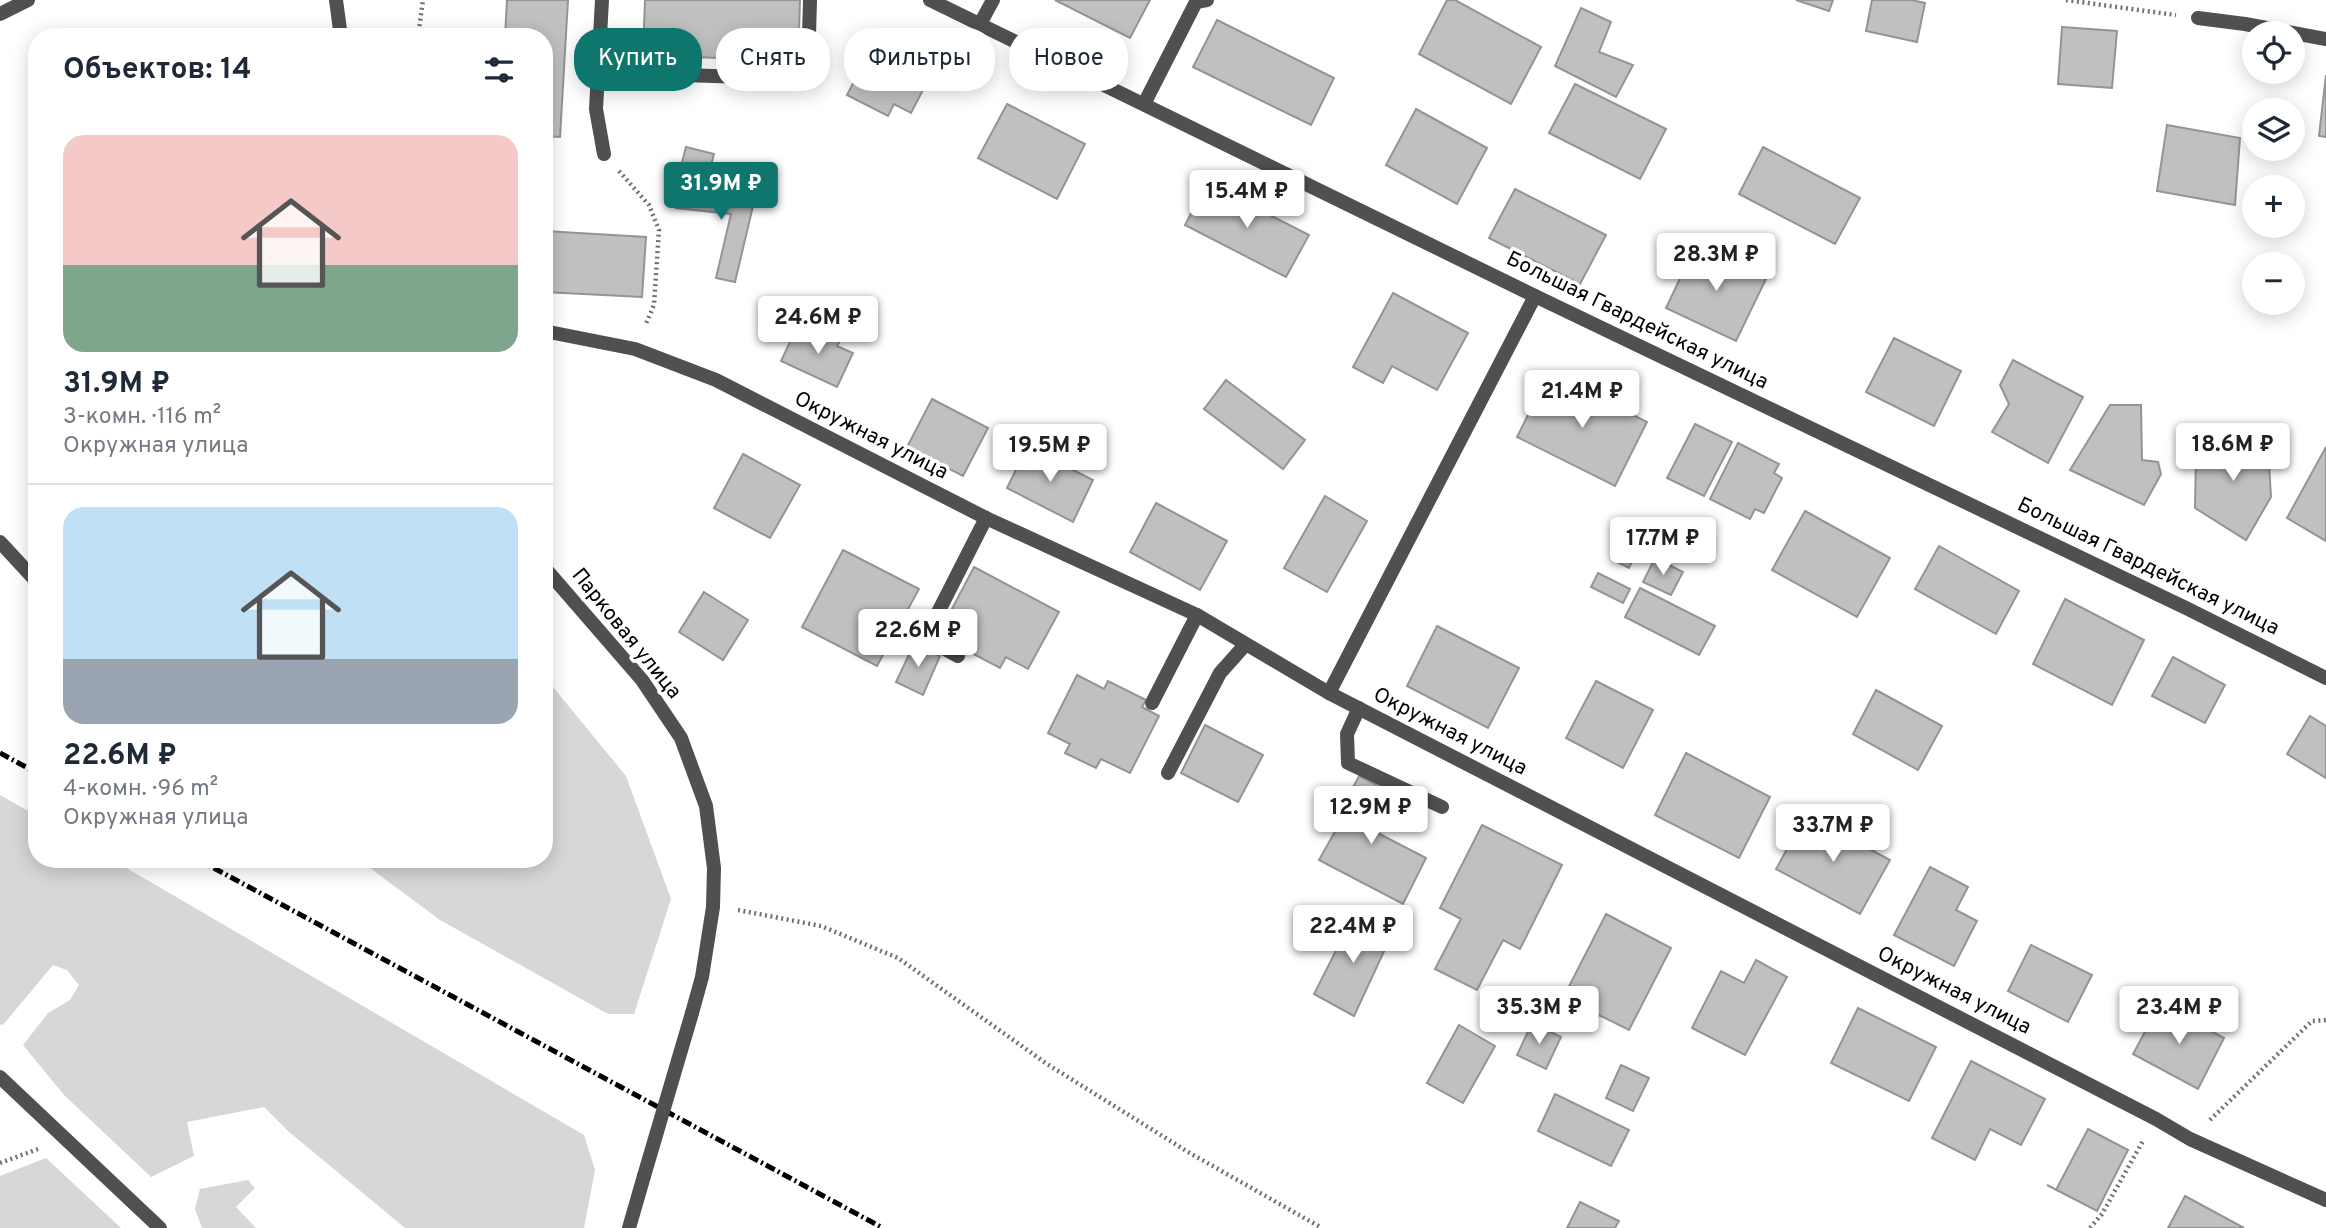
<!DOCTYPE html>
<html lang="ru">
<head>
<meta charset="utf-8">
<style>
	:root { --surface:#fff; --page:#f6f6f7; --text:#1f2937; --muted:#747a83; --line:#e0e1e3; --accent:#0f766e }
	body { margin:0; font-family:Overpass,sans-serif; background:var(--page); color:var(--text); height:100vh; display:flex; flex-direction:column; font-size:26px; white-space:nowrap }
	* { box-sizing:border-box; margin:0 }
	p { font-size:23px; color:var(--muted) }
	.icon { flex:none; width:38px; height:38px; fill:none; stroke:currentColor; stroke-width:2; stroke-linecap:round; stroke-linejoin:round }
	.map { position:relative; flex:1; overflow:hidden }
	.panel { position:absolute; left:28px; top:28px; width:525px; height:840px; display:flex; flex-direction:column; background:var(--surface); border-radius:28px; box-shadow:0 4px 18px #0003 }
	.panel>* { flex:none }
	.top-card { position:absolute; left:574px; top:28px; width:665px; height:63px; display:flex; gap:14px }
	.controls { position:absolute; left:2242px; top:21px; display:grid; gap:14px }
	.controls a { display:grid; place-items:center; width:63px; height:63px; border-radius:50%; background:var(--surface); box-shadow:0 4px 18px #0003; font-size:35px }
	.price { position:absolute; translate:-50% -60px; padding:0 16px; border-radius:7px; background:#fff; color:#222; font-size:23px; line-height:46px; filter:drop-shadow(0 2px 4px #0008) }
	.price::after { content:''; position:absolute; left:50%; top:42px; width:21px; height:16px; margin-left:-10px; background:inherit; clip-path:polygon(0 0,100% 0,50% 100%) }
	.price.on { background:var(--accent); color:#fff }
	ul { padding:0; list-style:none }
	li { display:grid; align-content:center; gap:14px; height:371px; padding:0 35px }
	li+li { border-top:2px solid var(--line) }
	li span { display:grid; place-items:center; height:217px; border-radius:21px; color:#555 }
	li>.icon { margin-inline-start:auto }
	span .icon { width:126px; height:126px; fill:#fffc; stroke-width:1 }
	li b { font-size:30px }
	h2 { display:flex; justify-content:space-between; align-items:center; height:84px; padding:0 35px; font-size:30px }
	.chip { padding:0 24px; border-radius:28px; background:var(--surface); box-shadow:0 4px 18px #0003; font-size:24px; line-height:63px }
	.chip.on { background:var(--accent); color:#fff }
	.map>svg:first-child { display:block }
	.green { fill:#d7d7d7 }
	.building { fill:#c0c0c0; stroke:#949494; stroke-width:2 }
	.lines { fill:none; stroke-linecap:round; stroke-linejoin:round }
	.path { stroke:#727272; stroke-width:4.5; stroke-dasharray:2 3.5; stroke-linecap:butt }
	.lane { stroke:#505050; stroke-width:14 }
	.street { stroke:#505050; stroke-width:14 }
	.rail { stroke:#000; stroke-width:5; stroke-dasharray:10 3.5 2 3.5; stroke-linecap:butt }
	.street-bridge { stroke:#505050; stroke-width:14 }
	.labels { text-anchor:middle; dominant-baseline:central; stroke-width:7; stroke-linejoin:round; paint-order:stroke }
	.street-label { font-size:21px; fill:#000; stroke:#fff }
</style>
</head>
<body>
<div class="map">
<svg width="2326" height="1228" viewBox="0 0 2326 1228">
	<rect width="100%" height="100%" fill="#fff"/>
	<!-- green -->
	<g class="green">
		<path d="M544,676L626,776L671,899L634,1014H608L440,920L358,859H544Z"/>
		<path d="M0,795L37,816V859H111L584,1135L595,1170L584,1228H405L288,1131L264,1107L187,1122L194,1156L151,1177L64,1095L23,1045L48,1013L70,1000L79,985L67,970L53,965L3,1025L0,1024Z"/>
		<path d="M46,1158L121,1228H0V1176Z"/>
		<path d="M248,1180L255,1188L236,1207L256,1228H202L195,1209L200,1189Z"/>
	</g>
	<!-- building -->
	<g class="building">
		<path d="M507,0H568L560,137L544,136V37H505Z"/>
		<path d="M645,0H800L798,61L643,55Z"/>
		<path d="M1055,0H1150L1130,38Z"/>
		<path d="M1447,0H1455L1541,47L1511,104L1419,54Z"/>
		<path d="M1796,0H1833L1829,11Z"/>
		<path d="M1872,0H1912L1925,3L1917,42L1866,31Z"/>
		<path d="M1581,8L1611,22L1599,52L1633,65L1616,97L1555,66Z"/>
		<path d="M1217,20L1334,78L1311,125L1193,67Z"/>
		<path d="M2062,27L2117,31L2112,88L2058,84Z"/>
		<path d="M876,39L934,69L911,113L894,104L888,116L847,95Z"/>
		<path d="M2326,75V137L2319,136Z"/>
		<path d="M1575,84L1666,129L1640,179L1549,133Z"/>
		<path d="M1007,104L1085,144L1057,199L978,158Z"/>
		<path d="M1416,109L1487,148L1457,204L1386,165Z"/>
		<path d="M2167,125L2240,138L2235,205L2157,191Z"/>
		<path d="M686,147L714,154L708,177L680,170Z"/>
		<path d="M1763,147L1860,198L1835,244L1739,194Z"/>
		<path d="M1207,183L1309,235L1286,277L1185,225Z"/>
		<path d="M679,185L739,192L738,202L753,206L735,282L716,278L731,214L676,208Z"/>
		<path d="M1515,189L1606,235L1580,284L1489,238Z"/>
		<path d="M544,231L646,237L642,297L544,292Z"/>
		<path d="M1696,245L1766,279L1736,341L1666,308Z"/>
		<path d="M1393,293L1468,333L1437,390L1392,366L1383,383L1353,367Z"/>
		<path d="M797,327L817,337L820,332L840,341L837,346L853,353L837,387L781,361Z"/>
		<path d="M1894,338L1961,371L1934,426L1866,392Z"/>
		<path d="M2013,360L2083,397L2048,463L1992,432L2009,404L2000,385Z"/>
		<path d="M1549,373L1647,422L1615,486L1517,437Z"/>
		<path d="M1226,380L1305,440L1283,469L1204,409Z"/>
		<path d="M932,399L988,428L963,476L907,447Z"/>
		<path d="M2110,405H2141L2142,460L2158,462L2161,474L2144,505L2070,470Z"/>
		<path d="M1695,424L1732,442L1704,496L1667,478Z"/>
		<path d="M2230,434L2253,435V447H2268L2271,497L2246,540L2195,508L2196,453L2209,443L2230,444Z"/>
		<path d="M1738,443L1779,464L1774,473L1782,478L1764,513L1755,509L1750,519L1710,499Z"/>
		<path d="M1027,447L1093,480L1073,522L1007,488Z"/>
		<path d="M2326,447V541L2287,518Z"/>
		<path d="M743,454L800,485L770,538L714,508Z"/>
		<path d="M1325,496L1367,521L1327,592L1284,568Z"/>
		<path d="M1156,503L1227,541L1200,590L1130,552Z"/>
		<path d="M1805,511L1890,558L1857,617L1772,570Z"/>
		<path d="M1628,529L1644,537L1629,568L1613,560Z"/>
		<path d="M1939,546L2019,591L1996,634L1915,589Z"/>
		<path d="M843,550L919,589L877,666L802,627Z"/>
		<path d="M1655,558L1683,572L1671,595L1643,582Z"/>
		<path d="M974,567L1059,612L1028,669L1006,657L1000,668L964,649L970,638L944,624Z"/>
		<path d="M1598,573L1630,589L1623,603L1591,587Z"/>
		<path d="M1640,588L1715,626L1699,655L1625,617Z"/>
		<path d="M704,592L748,620L723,660L679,632Z"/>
		<path d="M2065,599L2144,640L2112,705L2033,664Z"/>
		<path d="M1437,626L1519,668L1488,728L1407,686Z"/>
		<path d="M914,644L940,656L923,695L896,682Z"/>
		<path d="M2173,657L2225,685L2205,723L2152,696Z"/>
		<path d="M1077,675L1104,689L1108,681L1146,700L1142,707L1159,716L1130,773L1101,759L1096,768L1065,753L1070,744L1048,733Z"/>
		<path d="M1596,681L1653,710L1623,768L1566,738Z"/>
		<path d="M1876,690L1942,726L1918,770L1853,734Z"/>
		<path d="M2310,716L2326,726V778L2287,754Z"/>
		<path d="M1205,725L1263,755L1238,802L1181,773Z"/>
		<path d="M1686,753L1770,797L1739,858L1655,815Z"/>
		<path d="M1359,776L1388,791L1368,828L1426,858L1403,904L1319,860L1337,828L1333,825Z"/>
		<path d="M1806,815L1890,860L1860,914L1776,869Z"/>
		<path d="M1482,825L1562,865L1520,949L1503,940L1477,990L1435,969L1461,919L1440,908Z"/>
		<path d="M1930,867L1968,887L1956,910L1977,921L1954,966L1894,935Z"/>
		<path d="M1606,914L1671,948L1629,1030L1599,1015L1593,1026L1565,1011L1571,1000L1564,996Z"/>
		<path d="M1354,915L1392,934L1354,1016L1314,994Z"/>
		<path d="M2031,945L2092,975L2068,1022L2008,991Z"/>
		<path d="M1756,960L1787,977L1745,1055L1692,1028L1721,971L1744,983Z"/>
		<path d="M2160,1004L2224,1038L2198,1089L2133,1054Z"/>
		<path d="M1858,1008L1936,1047L1909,1101L1831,1063Z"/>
		<path d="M1532,1023L1561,1037L1546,1069L1517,1055Z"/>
		<path d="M1459,1025L1495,1046L1463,1103L1427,1083Z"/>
		<path d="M1971,1061L2045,1099L2021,1145L1990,1129L1975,1160L1932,1138Z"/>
		<path d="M1621,1065L1649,1078L1633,1111L1606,1098Z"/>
		<path d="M1555,1094L1629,1130L1611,1166L1538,1131Z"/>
		<path d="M2088,1129L2128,1150L2097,1211L2047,1185L2056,1190Z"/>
		<path d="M2185,1196L2244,1228H2168Z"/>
		<path d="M1580,1202L1619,1221L1615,1228H1567Z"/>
	</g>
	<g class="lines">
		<!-- path -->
		<g class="path">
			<path d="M2066,0L2176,15"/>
			<path d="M418,37L423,0"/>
			<path d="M619,171L649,205L659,230L654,305L645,326"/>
			<path d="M738,910L821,926L898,958L1047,1064L1188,1152L1322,1228"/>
			<path d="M2210,1120L2312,1021L2326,1020"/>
			<path d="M0,1163L38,1149"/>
			<path d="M2090,1228L2102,1214L2144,1139"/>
		</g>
		<!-- lane -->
		<g class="lane">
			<path d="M602,0L596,109L604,154"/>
			<path d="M0,14L28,0"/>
			<path d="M2198,18L2245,24L2326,39"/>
			<path d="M980,24L993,0"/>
			<path d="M655,74L798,79L804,76L808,71L810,0"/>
			<path d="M1144,104L1196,2L1207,0"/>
			<path d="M0,542L37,582"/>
			<path d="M958,656L925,638L986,518"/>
			<path d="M1329,693L1535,296"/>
			<path d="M1152,703L1197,615"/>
			<path d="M1359,708L1347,734L1348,763L1442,807"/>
			<path d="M1168,773L1220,673L1245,645"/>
		</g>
		<!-- street -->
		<g class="street">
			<path d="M336,0L341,37"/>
			<path d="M930,0L1535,296L2186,608L2326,678"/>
			<path d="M544,331L635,349L716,380L986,518L1197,615L1329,693L2156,1119L2190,1139L2326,1200"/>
			<path d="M544,567L642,680L681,738L706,806L714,868L713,907L702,977L692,1013"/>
			<path d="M0,1077L160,1228"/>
			<path d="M629,1228L644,1176"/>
		</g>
		<!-- rail -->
		<g class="rail">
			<path d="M0,753L37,773"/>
			<path d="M197,859L883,1228"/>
		</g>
		<!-- street-bridge -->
		<path class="street-bridge" d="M644,1176L692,1013"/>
	</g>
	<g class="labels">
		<!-- street labels -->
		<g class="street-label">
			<text transform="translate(1637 321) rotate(26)">Большая Гвардейская улица</text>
			<text transform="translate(871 436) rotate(27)">Окружная улица</text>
			<text transform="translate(2148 567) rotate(26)">Большая Гвардейская улица</text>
			<text transform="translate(626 634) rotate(51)">Парковая улица</text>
			<text transform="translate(1450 732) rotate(27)">Окружная улица</text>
			<text transform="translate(1954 991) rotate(27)">Окружная улица</text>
		</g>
	</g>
</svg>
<div class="controls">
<a><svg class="icon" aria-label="locate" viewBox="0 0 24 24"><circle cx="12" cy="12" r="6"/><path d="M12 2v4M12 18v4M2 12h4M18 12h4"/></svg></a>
<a><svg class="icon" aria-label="layers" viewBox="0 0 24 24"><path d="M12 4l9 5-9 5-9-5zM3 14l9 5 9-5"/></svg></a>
<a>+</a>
<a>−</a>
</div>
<b class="price on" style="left:721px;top:222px">31.9M ₽</b>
<b class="price" style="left:1247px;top:230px">15.4M ₽</b>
<b class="price" style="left:1716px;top:293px">28.3M ₽</b>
<b class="price" style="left:818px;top:356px">24.6M ₽</b>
<b class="price" style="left:1582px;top:430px">21.4M ₽</b>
<b class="price" style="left:2233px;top:483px">18.6M ₽</b>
<b class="price" style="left:1050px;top:484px">19.5M ₽</b>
<b class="price" style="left:1663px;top:577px">17.7M ₽</b>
<b class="price" style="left:918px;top:669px">22.6M ₽</b>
<b class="price" style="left:1371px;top:846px">12.9M ₽</b>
<b class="price" style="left:1833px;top:864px">33.7M ₽</b>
<b class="price" style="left:1353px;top:965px">22.4M ₽</b>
<b class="price" style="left:1539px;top:1046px">35.3M ₽</b>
<b class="price" style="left:2179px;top:1046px">23.4M ₽</b>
<div class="top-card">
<a class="chip on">Купить</a>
<a class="chip">Снять</a>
<a class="chip">Фильтры</a>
<a class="chip">Новое</a>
</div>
<section class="panel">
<h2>Объектов: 14<svg class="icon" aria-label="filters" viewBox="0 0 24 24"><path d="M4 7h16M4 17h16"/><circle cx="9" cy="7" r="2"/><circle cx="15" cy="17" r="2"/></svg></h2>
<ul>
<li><span style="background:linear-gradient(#f6c9c9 60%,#7fa58c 0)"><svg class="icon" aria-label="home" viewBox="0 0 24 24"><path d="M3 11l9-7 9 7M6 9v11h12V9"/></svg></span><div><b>31.9M ₽</b><p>3-комн. · 116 m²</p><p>Окружная улица</p></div></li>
<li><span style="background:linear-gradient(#bfe0f5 70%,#9aa5b1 0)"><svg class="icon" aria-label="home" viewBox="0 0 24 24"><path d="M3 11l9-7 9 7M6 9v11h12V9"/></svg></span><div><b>22.6M ₽</b><p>4-комн. · 96 m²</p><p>Окружная улица</p></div></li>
</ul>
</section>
</div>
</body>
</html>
